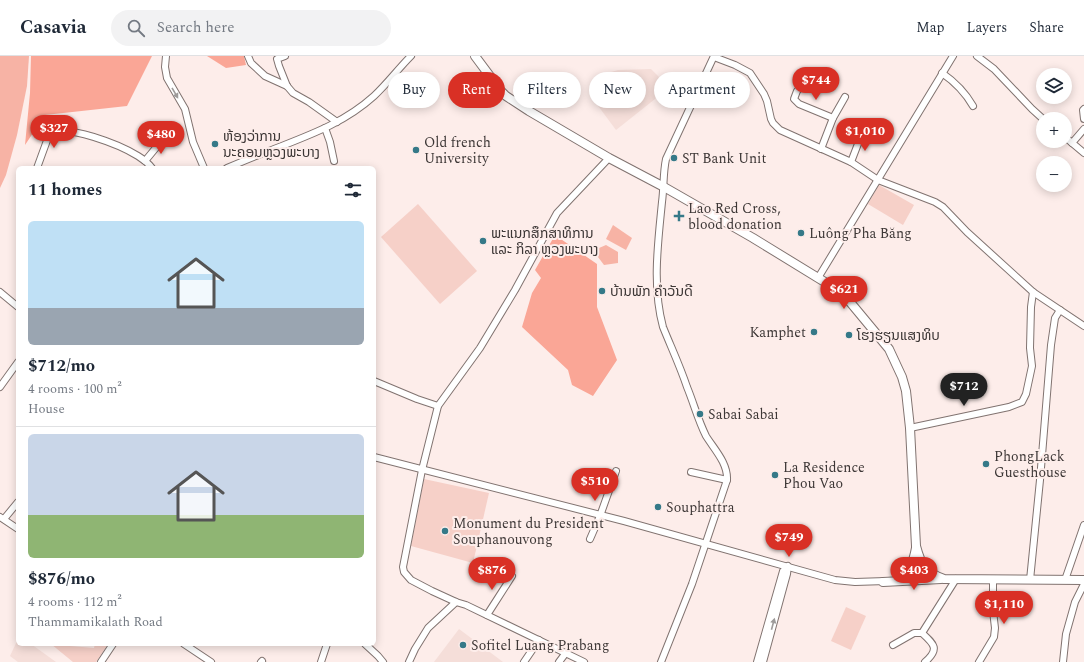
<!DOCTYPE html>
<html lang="en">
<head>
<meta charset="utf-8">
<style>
	:root { --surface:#fff; --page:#f2f2f3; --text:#1f2937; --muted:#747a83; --line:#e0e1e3; --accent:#d93025 }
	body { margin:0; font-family:Spectral,"Noto Sans Lao",serif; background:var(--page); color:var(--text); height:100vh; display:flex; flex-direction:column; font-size:15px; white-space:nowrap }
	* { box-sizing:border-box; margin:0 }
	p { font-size:13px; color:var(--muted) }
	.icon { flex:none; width:22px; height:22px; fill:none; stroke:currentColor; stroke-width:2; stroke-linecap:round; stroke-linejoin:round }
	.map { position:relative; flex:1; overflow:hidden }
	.details { position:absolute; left:16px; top:110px; width:360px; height:480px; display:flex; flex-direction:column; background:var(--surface); border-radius:6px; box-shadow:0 2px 10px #0003 }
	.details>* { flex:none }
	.banner { position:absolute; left:388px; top:16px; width:380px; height:36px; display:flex; gap:8px }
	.fabs { position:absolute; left:1036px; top:12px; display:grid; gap:8px }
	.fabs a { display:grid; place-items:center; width:36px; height:36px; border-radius:50%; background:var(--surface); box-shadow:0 2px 10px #0003; font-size:20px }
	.price { position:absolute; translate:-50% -34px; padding:0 9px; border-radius:14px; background:var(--accent); color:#fff; font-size:13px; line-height:26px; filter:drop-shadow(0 1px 2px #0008) }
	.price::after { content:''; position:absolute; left:50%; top:24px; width:12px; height:9px; margin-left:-6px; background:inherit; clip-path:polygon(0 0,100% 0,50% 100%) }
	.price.on { background:#222; color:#fff }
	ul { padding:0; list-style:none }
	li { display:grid; align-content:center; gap:8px; height:212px; padding:0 12px }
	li+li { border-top:1px solid var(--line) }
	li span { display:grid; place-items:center; height:124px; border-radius:6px; color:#555 }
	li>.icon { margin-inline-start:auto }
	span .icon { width:72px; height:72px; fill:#fffc; stroke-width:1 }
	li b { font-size:17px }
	h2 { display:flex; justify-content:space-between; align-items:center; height:48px; padding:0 12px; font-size:17px }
	.tag { padding:0 14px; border-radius:18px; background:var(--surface); box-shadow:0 2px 10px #0003; font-size:14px; line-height:36px }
	.tag.on { background:var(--accent); color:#fff }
	header { display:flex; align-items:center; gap:24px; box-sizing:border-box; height:56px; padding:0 20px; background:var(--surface); border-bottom:1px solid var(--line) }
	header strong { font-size:19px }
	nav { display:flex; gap:22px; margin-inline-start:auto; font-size:14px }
	.search { width:280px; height:36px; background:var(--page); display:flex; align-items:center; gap:10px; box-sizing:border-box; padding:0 14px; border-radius:22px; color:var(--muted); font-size:15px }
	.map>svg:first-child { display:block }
	.built { fill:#f5ded9 }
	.green { fill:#f6d0c8 }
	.forest { fill:#faa696 }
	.water { fill:#f7b3a5 }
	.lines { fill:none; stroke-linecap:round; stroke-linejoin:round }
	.minor-casing { stroke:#817370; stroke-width:8 }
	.major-casing { stroke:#817370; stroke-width:10 }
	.minor { stroke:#fff; stroke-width:6 }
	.major { stroke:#fff; stroke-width:8 }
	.oneway { fill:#9e9b9a }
	.poi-dot { fill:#357988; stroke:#fdedea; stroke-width:1.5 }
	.labels { text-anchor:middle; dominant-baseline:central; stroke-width:4; stroke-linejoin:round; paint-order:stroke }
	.poi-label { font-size:14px; fill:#3d3736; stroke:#fdedea; text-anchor:start }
</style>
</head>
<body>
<header>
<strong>Casavia</strong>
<div class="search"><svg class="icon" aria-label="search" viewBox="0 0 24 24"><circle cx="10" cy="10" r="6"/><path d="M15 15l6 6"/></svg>Search here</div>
<nav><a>Map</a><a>Layers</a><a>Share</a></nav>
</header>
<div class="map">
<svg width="1084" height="606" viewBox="0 0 1084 606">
	<rect width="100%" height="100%" fill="#fdedea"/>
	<!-- built -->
	<g class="built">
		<path d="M651,13L664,26L655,43L616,74L596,47L601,19L618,14Z"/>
		<path d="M459,573L503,606H434Z"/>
		<path d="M18,583V588H31L56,606H18L10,600Z"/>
	</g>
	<!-- green -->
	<g class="green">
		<path d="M879,129L914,149L903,169L868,148Z"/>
		<path d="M418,148L477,215L440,248L381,181Z"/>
		<path d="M424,423L489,437L473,507L411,490Z"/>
		<path d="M846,551L866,560L851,594L831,585Z"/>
		<path d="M51,588H66L70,590L94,592L95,588H108L96,606H73Z"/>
	</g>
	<!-- forest -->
	<g class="forest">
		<path d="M31,0H152L127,50L45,59L25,89L30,37Z"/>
		<path d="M207,0H244L246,9L226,12Z"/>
		<path d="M555,179L597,208V251L617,304L593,340L572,329L568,314L522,271L532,237L541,222L535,214Z"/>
	</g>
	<!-- water -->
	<g class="water">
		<path d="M0,0H29L27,30L17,79L6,119L0,132Z"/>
		<path d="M613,169L632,182L626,194L606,183Z"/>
		<path d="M606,189L618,196V207L604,209L598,201L599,192Z"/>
	</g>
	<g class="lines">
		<defs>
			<g id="minor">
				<path d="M166,0L165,11L167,22L185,53L193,86L204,112"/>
				<path d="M248,0L251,7L265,20L287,30"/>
				<path d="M285,0L277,3L279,10L287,30L293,37L309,46L337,66"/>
				<path d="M977,0L994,13L1032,53L1043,63"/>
				<path d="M714,1L735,9L750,17L764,38L767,45L771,63L773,67L780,74L851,106L878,124L935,146L943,151L967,176L1033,236L1084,270"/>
				<path d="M942,17C955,26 965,36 973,50"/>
				<path d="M806,26L797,35L794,43L799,48L833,62"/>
				<path d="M1084,53L1083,54L1084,63"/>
				<path d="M325,72L330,86L334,105"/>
				<path d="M1065,81L1084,97"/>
				<path d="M1072,87L1084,73"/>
				<path d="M821,93L833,62L845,41"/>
				<path d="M145,105L164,82"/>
				<path d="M851,106L861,80"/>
				<path d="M37,112L49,79C65,66 122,90 138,100C143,103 148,107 152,112"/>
				<path d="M227,112C241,106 255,100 269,95C307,80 343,68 374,40C387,28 398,13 411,0"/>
				<path d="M818,222L953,0"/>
				<path d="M0,236L18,251"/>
				<path d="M374,325L417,343L438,350"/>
				<path d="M0,331L18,306"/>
				<path d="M910,372L1009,351L1022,346L1026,338L1032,310L1030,292L1031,251L1033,236"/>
				<path d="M374,401L624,465L835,524L855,526L886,525"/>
				<path d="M691,416L727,424"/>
				<path d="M0,461L18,473"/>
				<path d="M4,463L18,446"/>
				<path d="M590,483L600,460L616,415"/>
				<path d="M906,519L926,512"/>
				<path d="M911,522L923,519L929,516"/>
				<path d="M1030,524L1040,424L1051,289L1055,262L1060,254"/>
				<path d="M1065,524L1084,469"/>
				<path d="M487,559L512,520"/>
				<path d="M922,577C934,588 940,593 925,606"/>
				<path d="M184,588L211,606"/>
				<path d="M365,588L378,600L383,606"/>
				<path d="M893,589L914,577H922L956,523"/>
				<path d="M101,606L113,588"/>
				<path d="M261,606L262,605"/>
				<path d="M321,606L327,588"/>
				<path d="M409,606L415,593L428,572L456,546"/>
				<path d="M524,606L539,584"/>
				<path d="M559,606L565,598"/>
				<path d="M584,606L466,549L456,546L432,535L411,524L404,516L403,511L422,414L438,350L480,292L515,234L557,157L609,102"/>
				<path d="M661,606L692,528L727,424C728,407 714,393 706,380C698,364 694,348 687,331C680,310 671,291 663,271C652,230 658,187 662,146C664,131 663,117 666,103L714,0"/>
				<path d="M757,606L783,515L788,510L787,518L763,606"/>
				<path d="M979,606L994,581L995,572L993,555V523"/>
				<path d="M1063,606L1066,578L1075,546L1084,528"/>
			</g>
			<g id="major">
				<path d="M475,0L501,35L506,40L529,55L609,102L664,131L753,182L828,228L850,246L889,293L902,321L906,335L910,372L916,490C921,509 925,516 944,523L1084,524"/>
				<path d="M899,521C911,511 913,508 916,492"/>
				<path d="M883,526L941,523"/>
			</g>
		</defs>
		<!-- minor casing -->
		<use href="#minor" class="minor-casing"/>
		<!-- major casing -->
		<use href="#major" class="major-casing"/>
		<!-- minor -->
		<use href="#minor" class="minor"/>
		<!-- major -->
		<use href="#major" class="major"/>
	</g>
	<!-- one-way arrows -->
	<defs><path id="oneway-solid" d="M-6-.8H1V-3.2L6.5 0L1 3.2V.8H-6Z"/></defs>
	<g class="oneway">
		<use href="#oneway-solid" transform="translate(175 37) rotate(60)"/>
		<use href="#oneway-solid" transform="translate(773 568) rotate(-75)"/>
	</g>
	<!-- markers -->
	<g class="poi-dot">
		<circle cx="215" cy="88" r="4"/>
		<circle cx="416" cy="94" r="4"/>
		<circle cx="674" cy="102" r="4"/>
		<path d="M677 154h4v4h4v4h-4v4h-4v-4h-4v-4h4z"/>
		<circle cx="801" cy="177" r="4"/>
		<circle cx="483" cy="185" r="4"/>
		<circle cx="602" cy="235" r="4"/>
		<circle cx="814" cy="276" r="4"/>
		<circle cx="849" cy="279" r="4"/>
		<circle cx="700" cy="358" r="4"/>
		<circle cx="986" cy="408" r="4"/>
		<circle cx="775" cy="419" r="4"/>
		<circle cx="658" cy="451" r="4"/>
		<circle cx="445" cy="475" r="4"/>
		<circle cx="463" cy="589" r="4"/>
	</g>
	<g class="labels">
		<!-- poi labels -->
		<g class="poi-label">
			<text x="223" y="80">ຫ້ອງວ່າການ<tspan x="223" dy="16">ນະຄອນຫຼວງພະບາງ</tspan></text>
			<text x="424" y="86">Old french<tspan x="424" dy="16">University</tspan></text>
			<text x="682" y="102">ST Bank Unit</text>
			<text x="688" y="152">Lao Red Cross,<tspan x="688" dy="16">blood donation</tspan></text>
			<text x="491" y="177">ພະແນກສຶກສາທິການ<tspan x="491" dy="16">ແລະ ກິລາ ຫຼວງພະບາງ</tspan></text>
			<text x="809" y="177">Luông Pha Băng</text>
			<text x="610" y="235">ບ້ານພັກ ຄໍາວັນດີ</text>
			<text x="806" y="276" text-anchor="end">Kamphet</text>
			<text x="857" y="279">ໂຮງຮຽນແສງທິບ</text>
			<text x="708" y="358">Sabai Sabai</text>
			<text x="994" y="400">PhongLack<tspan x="994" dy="16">Guesthouse</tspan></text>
			<text x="783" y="411">La Residence<tspan x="783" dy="16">Phou Vao</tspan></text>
			<text x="666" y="451">Souphattra</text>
			<text x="453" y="467">Monument du President<tspan x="453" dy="16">Souphanouvong</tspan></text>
			<text x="471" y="589">Sofitel Luang Prabang</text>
		</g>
	</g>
</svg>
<div class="fabs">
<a><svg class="icon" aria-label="layers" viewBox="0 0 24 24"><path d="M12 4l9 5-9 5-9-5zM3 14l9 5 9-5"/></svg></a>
<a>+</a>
<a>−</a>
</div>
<b class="price" style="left:816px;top:45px">$744</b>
<b class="price" style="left:54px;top:93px">$327</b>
<b class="price" style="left:865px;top:96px">$1,010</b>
<b class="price" style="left:161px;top:99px">$480</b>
<b class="price" style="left:844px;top:254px">$621</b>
<b class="price on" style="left:964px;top:351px">$712</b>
<b class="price" style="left:595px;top:446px">$510</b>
<b class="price" style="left:789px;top:502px">$749</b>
<b class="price" style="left:492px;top:535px">$876</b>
<b class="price" style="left:914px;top:535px">$403</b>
<b class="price" style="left:1004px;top:569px">$1,110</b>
<div class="banner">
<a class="tag">Buy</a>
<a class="tag on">Rent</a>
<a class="tag">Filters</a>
<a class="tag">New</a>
<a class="tag">Apartment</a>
</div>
<section class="details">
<h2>11 homes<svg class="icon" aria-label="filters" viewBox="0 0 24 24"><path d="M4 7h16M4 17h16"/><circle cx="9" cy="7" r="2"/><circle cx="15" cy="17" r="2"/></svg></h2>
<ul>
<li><span style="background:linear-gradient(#bfe0f5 70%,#9aa5b1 0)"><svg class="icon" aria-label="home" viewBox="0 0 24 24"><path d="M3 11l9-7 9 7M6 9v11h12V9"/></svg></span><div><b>$712/mo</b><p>4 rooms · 100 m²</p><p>House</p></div></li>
<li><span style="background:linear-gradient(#c9d6e8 65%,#8fb573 0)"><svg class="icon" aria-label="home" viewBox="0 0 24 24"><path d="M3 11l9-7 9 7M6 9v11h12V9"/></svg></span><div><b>$876/mo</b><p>4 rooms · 112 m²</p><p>Thammamikalath Road</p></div></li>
</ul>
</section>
</div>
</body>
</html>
